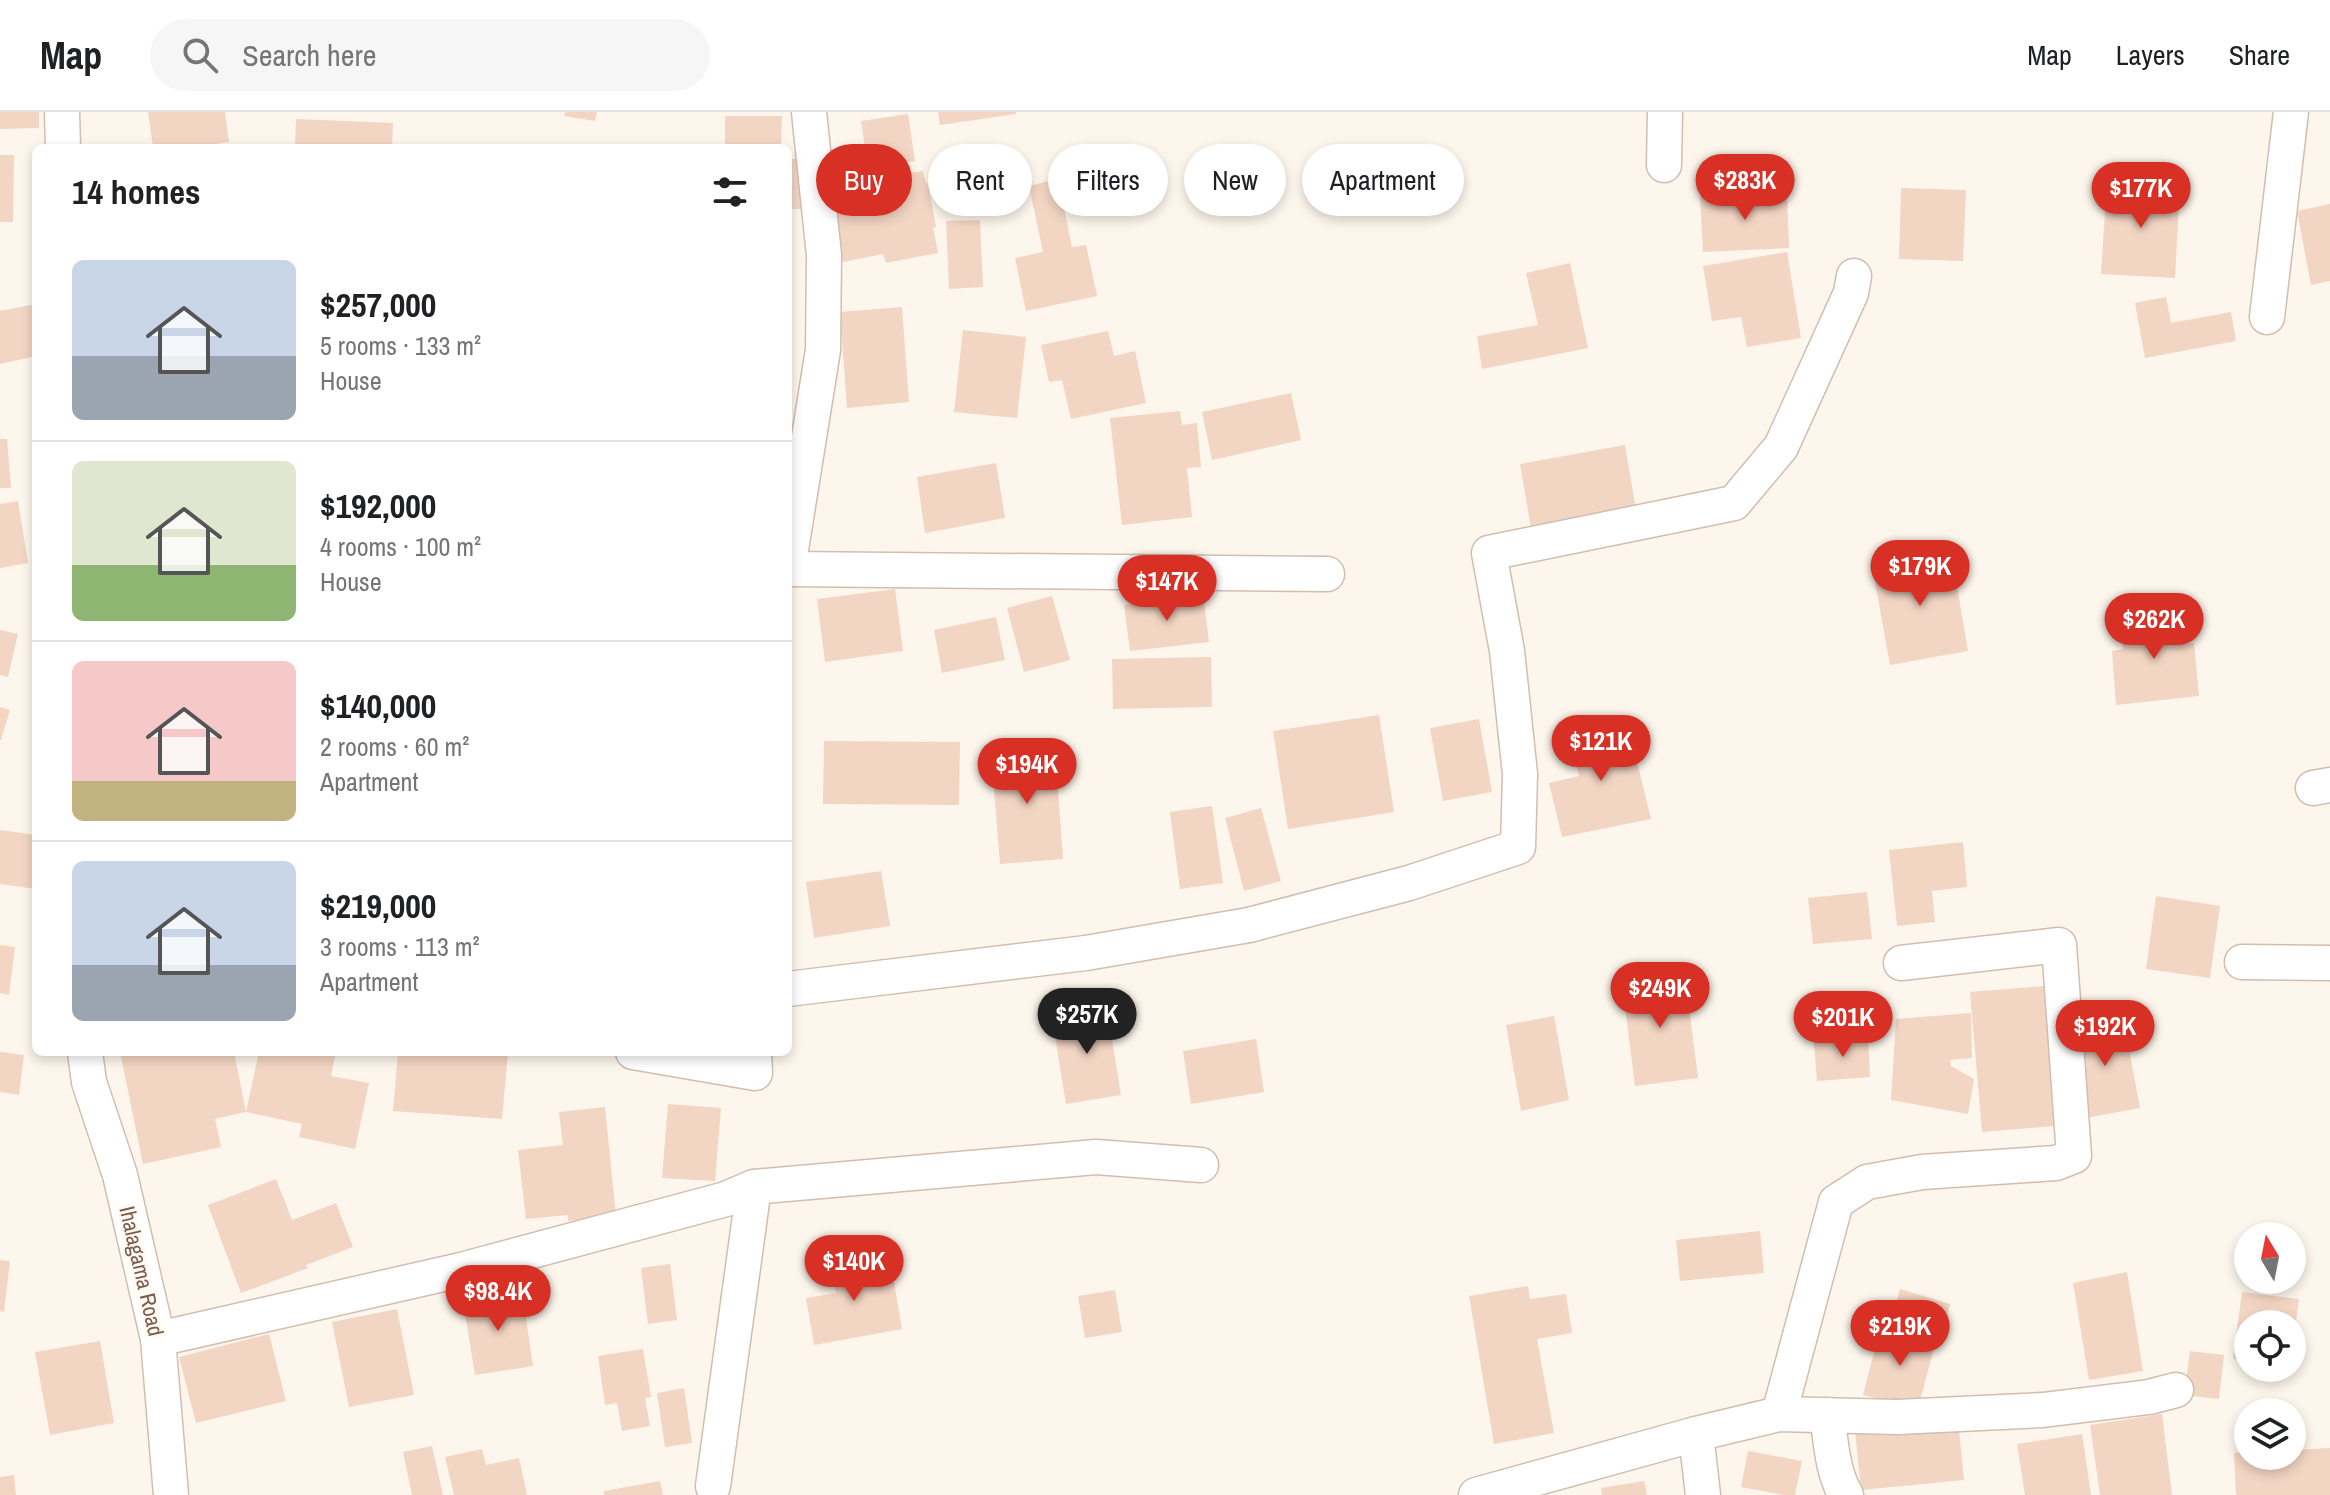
<!DOCTYPE html>
<html lang="en">
<head>
<meta charset="utf-8">
<style>
	:root { --surface:#fff; --page:#f6f6f6; --text:#202124; --muted:#757577; --line:#e0e0e0; --accent:#d93025 }
	body { margin:0; font-family:"Archivo Narrow",sans-serif; background:var(--page); color:var(--text); height:100vh; display:flex; flex-direction:column; font-size:30px; white-space:nowrap }
	* { box-sizing:border-box; margin:0 }
	p { font-size:26px; color:var(--muted) }
	.icon { flex:none; width:44px; height:44px; fill:none; stroke:currentColor; stroke-width:2; stroke-linecap:round; stroke-linejoin:round }
	.map { position:relative; flex:1; overflow:hidden }
	.details { position:absolute; left:32px; top:32px; width:760px; height:912px; display:flex; flex-direction:column; background:var(--surface); border-radius:12px; box-shadow:0 4px 12px #0003 }
	.details>* { flex:none }
	.hud { position:absolute; left:816px; top:32px; width:760px; height:72px; display:flex; gap:16px }
	.needle { width:52px; rotate:350deg }
	.fabs { position:absolute; left:2234px; top:1110px; display:grid; gap:16px }
	.fabs a { display:grid; place-items:center; width:72px; height:72px; border-radius:50%; background:var(--surface); box-shadow:0 4px 12px #0003; font-size:40px }
	.price { position:absolute; translate:-50% -68px; padding:0 18px; border-radius:28px; background:var(--accent); color:#fff; font-size:26px; line-height:52px; filter:drop-shadow(0 2px 4px #0008) }
	.price::after { content:''; position:absolute; left:50%; top:48px; width:24px; height:18px; margin-left:-12px; background:inherit; clip-path:polygon(0 0,100% 0,50% 100%) }
	.price.active { background:#222; color:#fff }
	ul { padding:0; list-style:none }
	li { display:flex; align-items:center; gap:24px; height:200px; padding:0 40px }
	li+li { border-top:2px solid var(--line) }
	li span { display:grid; place-items:center; flex:none; width:224px; height:160px; border-radius:12px; color:#555 }
	li>.icon { margin-inline-start:auto }
	span .icon { width:96px; height:96px; fill:#fffc; stroke-width:1 }
	li b { font-size:34px }
	h2 { display:flex; justify-content:space-between; align-items:center; height:96px; padding:0 40px; font-size:34px }
	.pill { padding:0 28px; border-radius:36px; background:var(--surface); box-shadow:0 4px 12px #0003; font-size:28px; line-height:72px }
	.pill.active { background:var(--accent); color:#fff }
	header { display:flex; align-items:center; gap:48px; box-sizing:border-box; height:112px; padding:0 40px; background:var(--surface); border-bottom:2px solid var(--line) }
	header strong { font-size:38px }
	nav { display:flex; gap:44px; margin-inline-start:auto; font-size:28px }
	.search { width:560px; height:72px; background:var(--page); display:flex; align-items:center; gap:20px; box-sizing:border-box; padding:0 28px; border-radius:44px; color:var(--muted); font-size:30px }
	.map>svg:first-child { display:block }
	.building { fill:#f3d5c3 }
	.lines { fill:none; stroke-linecap:round; stroke-linejoin:round }
	.minor-casing { stroke:#d1beb0; stroke-width:37 }
	.minor { stroke:#fff; stroke-width:34 }
	.labels { text-anchor:middle; dominant-baseline:central; stroke-width:7; stroke-linejoin:round; paint-order:stroke }
	.street-label { font-size:22px; fill:#7a5c4d; stroke:#fffaf3 }
</style>
</head>
<body>
<header>
<strong>Map</strong>
<div class="search"><svg class="icon" aria-label="search" viewBox="0 0 24 24"><circle cx="10" cy="10" r="6"/><path d="M15 15l6 6"/></svg>Search here</div>
<nav><a>Map</a><a>Layers</a><a>Share</a></nav>
</header>
<div class="map">
<svg width="2330" height="1383" viewBox="0 0 2330 1383">
	<rect width="100%" height="100%" fill="#fdf6ec"/>
	<!-- building -->
	<g class="building">
		<path d="M0,0H39V16L0,17Z"/>
		<path d="M148,0H225L229,30L192,36H153Z"/>
		<path d="M565,0H597L595,9L564,4Z"/>
		<path d="M938,0H1016V2L940,13Z"/>
		<path d="M908,2L915,49L868,56L861,9Z"/>
		<path d="M725,4H782L781,36H725Z"/>
		<path d="M296,7L393,11L392,36H295Z"/>
		<path d="M0,43H14L13,110H0Z"/>
		<rect x="788" y="47" width="15" height="50"/>
		<path d="M923,59L926,72L928,71L936,115L933,116L938,141L886,151L883,142L843,150L835,102L861,96L859,85L874,82L870,68Z"/>
		<path d="M1058,67L1072,135L1086,133L1097,184L1026,199L1015,146L1043,140L1029,74Z"/>
		<path d="M2107,69L2180,74L2175,166L2101,162Z"/>
		<path d="M1901,76L1966,78L1963,149L1899,147Z"/>
		<path d="M1787,80L1789,136L1703,140L1700,84Z"/>
		<path d="M2330,92V169L2311,173L2297,99Z"/>
		<path d="M980,108L983,175L949,177L946,109Z"/>
		<path d="M1787,140L1801,226L1747,235L1741,205L1712,209L1703,154Z"/>
		<path d="M1570,151L1588,236L1482,257L1477,224L1538,213L1526,161Z"/>
		<path d="M2166,185L2171,211L2231,200L2236,229L2145,246L2135,191Z"/>
		<path d="M36,192V244L0,252V199Z"/>
		<path d="M902,195L909,290L847,296L840,200Z"/>
		<path d="M963,218L1026,225L1017,306L954,300Z"/>
		<path d="M1108,219L1114,244L1135,239L1146,291L1071,307L1062,268L1049,270L1041,233Z"/>
		<path d="M1291,281L1301,328L1212,348L1202,300Z"/>
		<path d="M1180,299L1182,313L1197,311L1201,355L1187,356L1192,405L1122,413L1110,306Z"/>
		<path d="M0,327H7L11,376H0Z"/>
		<path d="M1625,333L1636,398L1531,416L1520,352Z"/>
		<path d="M996,351L1005,406L925,421L917,365Z"/>
		<path d="M18,389L28,451L0,456V392Z"/>
		<path d="M1951,439L1968,539L1890,553L1872,453Z"/>
		<path d="M895,477L903,539L825,550L817,487Z"/>
		<path d="M1203,482L1209,530L1130,539L1124,493Z"/>
		<path d="M1052,484L1070,548L1024,560L1007,496Z"/>
		<path d="M2180,500L2184,532L2194,531L2199,584L2116,593L2112,539L2123,537L2120,507Z"/>
		<path d="M996,505L1005,548L942,561L934,518Z"/>
		<path d="M0,518L18,522L8,565L0,563Z"/>
		<path d="M1211,545L1212,595L1113,597L1112,547Z"/>
		<path d="M0,595L10,598L1,628H0Z"/>
		<path d="M1379,603L1394,700L1288,717L1273,619Z"/>
		<path d="M1479,607L1492,680L1443,689L1430,616Z"/>
		<path d="M1627,608L1651,707L1562,725L1549,671L1579,664L1569,623Z"/>
		<path d="M824,629L960,630L959,693L823,692Z"/>
		<path d="M1055,636L1063,747L1000,752L991,641Z"/>
		<path d="M1212,694L1223,771L1180,777L1170,700Z"/>
		<path d="M1261,696L1281,769L1244,779L1225,706Z"/>
		<path d="M0,718L36,723V777L0,772Z"/>
		<path d="M1963,730L1967,775L1932,779L1935,810L1897,814L1889,738Z"/>
		<path d="M881,759L890,814L814,826L806,770Z"/>
		<path d="M1867,780L1872,827L1813,832L1808,786Z"/>
		<path d="M2156,784L2220,794L2210,866L2146,857Z"/>
		<path d="M0,833L15,835L9,883L0,881Z"/>
		<path d="M1685,863L1698,966L1635,974L1622,871Z"/>
		<path d="M2055,873L2066,1013L1982,1020L1970,880Z"/>
		<path d="M1107,896L1121,983L1066,992L1052,906Z"/>
		<path d="M1971,901L1972,946L1950,948L1951,954L1974,967L1968,1002L1891,988L1896,907Z"/>
		<path d="M1554,904L1569,988L1521,999L1506,913Z"/>
		<path d="M2123,906L2140,996L2086,1006L2070,916Z"/>
		<path d="M1868,924L1870,965L1817,969L1814,931Z"/>
		<path d="M1256,927L1264,980L1191,992L1183,939Z"/>
		<path d="M0,940L24,943L19,983L0,980Z"/>
		<path d="M120,940H234L246,1000L215,1007L221,1035L143,1052Z"/>
		<path d="M259,940H336L331,964L369,971L355,1037L299,1025L302,1012L246,1000Z"/>
		<path d="M398,940H508L502,1007L393,999Z"/>
		<path d="M668,992L721,996L715,1069L662,1066Z"/>
		<path d="M605,995L616,1104L568,1109V1103L526,1107L518,1038L563,1033L559,1000Z"/>
		<path d="M276,1067L292,1108L336,1091L353,1135L306,1153L308,1156L241,1181L208,1093Z"/>
		<path d="M1760,1119L1764,1161L1680,1169L1676,1128Z"/>
		<path d="M869,1138L875,1174L894,1170L902,1217L814,1233L806,1186L836,1181L829,1145Z"/>
		<path d="M0,1148L10,1149L4,1200L0,1199Z"/>
		<path d="M670,1152L677,1208L648,1212L641,1156Z"/>
		<path d="M2127,1160L2143,1259L2089,1268L2073,1171Z"/>
		<path d="M1528,1174L1530,1187L1566,1182L1572,1221L1537,1227L1554,1321L1494,1332L1469,1184Z"/>
		<path d="M1900,1177L1950,1192L1943,1218L1892,1204Z"/>
		<path d="M1115,1178L1122,1220L1085,1226L1078,1184Z"/>
		<path d="M522,1179L533,1254L475,1263L463,1189Z"/>
		<path d="M2242,1180L2299,1187L2294,1224H2292V1212H2248V1249L2233,1247Z"/>
		<path d="M397,1197L414,1283L349,1295L332,1210Z"/>
		<path d="M1881,1214L1936,1228L1918,1297L1863,1283Z"/>
		<path d="M269,1222L286,1289L196,1311L179,1245Z"/>
		<path d="M100,1229L114,1311L50,1323L35,1240Z"/>
		<path d="M643,1237L651,1285L645,1286L650,1314L622,1319L617,1291L605,1293L598,1244Z"/>
		<path d="M2190,1239L2224,1243L2219,1287L2184,1283Z"/>
		<path d="M684,1276L692,1331L665,1335L657,1281Z"/>
		<path d="M2162,1302L2172,1383H2100L2090,1313Z"/>
		<path d="M1958,1308L1964,1368L1861,1378L1855,1318Z"/>
		<path d="M2082,1322L2091,1383H2025L2017,1332Z"/>
		<path d="M432,1334L443,1383H412L403,1340Z"/>
		<path d="M2330,1336V1383H2236L2234,1341L2248,1340V1344H2292V1338Z"/>
		<path d="M482,1337L486,1353L519,1346L527,1383H454L445,1345Z"/>
		<path d="M1748,1339L1802,1349L1795,1383H1784L1741,1375Z"/>
		<path d="M14,1363L16,1383H0V1365Z"/>
		<path d="M660,1369L663,1383H604V1379Z"/>
		<path d="M1644,1369L1647,1383H1602L1601,1376Z"/>
	</g>
	<g class="lines">
		<defs>
			<g id="minor">
				<path d="M62,0L63,36"/>
				<path d="M1664,53L1665,0"/>
				<path d="M2267,205L2291,0"/>
				<path d="M788,456L823,238L824,143L809,0"/>
				<path d="M788,457L1327,462"/>
				<path d="M2313,676L2330,673"/>
				<path d="M2242,850L2330,851"/>
				<path d="M788,877L1086,841L1249,813L1409,771L1518,735L1520,662L1507,539L1489,441L1734,391L1781,335L1851,181L1854,164"/>
				<path d="M85,940L89,970L120,1063L158,1227L171,1383"/>
				<path d="M633,940L755,961L754,940"/>
				<path d="M158,1227L461,1158L726,1087L754,1075L1096,1045L1201,1053"/>
				<path d="M1779,1302L1836,1090L1867,1070L1922,1060L2056,1051L2074,1044L2059,833L1901,851"/>
				<path d="M1827,1303C1831,1329 1832,1360 1846,1383"/>
				<path d="M1696,1322L1703,1383"/>
				<path d="M713,1374L754,1075"/>
				<path d="M1476,1383L1696,1322L1779,1302L1897,1305L2043,1298L2149,1285L2176,1278"/>
			</g>
		</defs>
		<!-- minor casing -->
		<use href="#minor" class="minor-casing"/>
		<!-- minor -->
		<use href="#minor" class="minor"/>
	</g>
	<g class="labels">
		<!-- street labels -->
		<g class="street-label">
			<text transform="translate(142 1159) rotate(77)">Ihalagama Road</text>
		</g>
	</g>
</svg>
<div class="fabs">
<a><svg class="needle" viewBox="-14 -14 28 28"><path d="M0-13l5 13h-10z" fill="#e53935"/><path d="M0 13l5-13h-10z" fill="#757577"/></svg></a>
<a><svg class="icon" aria-label="locate" viewBox="0 0 24 24"><circle cx="12" cy="12" r="6"/><path d="M12 2v4M12 18v4M2 12h4M18 12h4"/></svg></a>
<a><svg class="icon" aria-label="layers" viewBox="0 0 24 24"><path d="M12 4l9 5-9 5-9-5zM3 14l9 5 9-5"/></svg></a>
</div>
<b class="price" style="left:1745px;top:110px">$283K</b>
<b class="price" style="left:2141px;top:118px">$177K</b>
<b class="price" style="left:1920px;top:496px">$179K</b>
<b class="price" style="left:1167px;top:511px">$147K</b>
<b class="price" style="left:2154px;top:549px">$262K</b>
<b class="price" style="left:1601px;top:671px">$121K</b>
<b class="price" style="left:1027px;top:694px">$194K</b>
<b class="price" style="left:1660px;top:918px">$249K</b>
<b class="price active" style="left:1087px;top:944px">$257K</b>
<b class="price" style="left:1843px;top:947px">$201K</b>
<b class="price" style="left:2105px;top:956px">$192K</b>
<b class="price" style="left:854px;top:1191px">$140K</b>
<b class="price" style="left:498px;top:1221px">$98.4K</b>
<b class="price" style="left:1900px;top:1256px">$219K</b>
<div class="hud">
<a class="pill active">Buy</a>
<a class="pill">Rent</a>
<a class="pill">Filters</a>
<a class="pill">New</a>
<a class="pill">Apartment</a>
</div>
<section class="details">
<h2>14 homes<svg class="icon" aria-label="filters" viewBox="0 0 24 24"><path d="M4 7h16M4 17h16"/><circle cx="9" cy="7" r="2"/><circle cx="15" cy="17" r="2"/></svg></h2>
<ul>
<li><span style="background:linear-gradient(#c9d6e8 60%,#9aa5b1 0)"><svg class="icon" aria-label="home" viewBox="0 0 24 24"><path d="M3 11l9-7 9 7M6 9v11h12V9"/></svg></span><div><b>$257,000</b><p>5 rooms · 133 m²</p><p>House</p></div></li>
<li><span style="background:linear-gradient(#dfe7d0 65%,#8fb573 0)"><svg class="icon" aria-label="home" viewBox="0 0 24 24"><path d="M3 11l9-7 9 7M6 9v11h12V9"/></svg></span><div><b>$192,000</b><p>4 rooms · 100 m²</p><p>House</p></div></li>
<li><span style="background:linear-gradient(#f6c9c9 75%,#c2b280 0)"><svg class="icon" aria-label="home" viewBox="0 0 24 24"><path d="M3 11l9-7 9 7M6 9v11h12V9"/></svg></span><div><b>$140,000</b><p>2 rooms · 60 m²</p><p>Apartment</p></div></li>
<li><span style="background:linear-gradient(#c9d6e8 65%,#9aa5b1 0)"><svg class="icon" aria-label="home" viewBox="0 0 24 24"><path d="M3 11l9-7 9 7M6 9v11h12V9"/></svg></span><div><b>$219,000</b><p>3 rooms · 113 m²</p><p>Apartment</p></div></li>
</ul>
</section>
</div>
</body>
</html>
